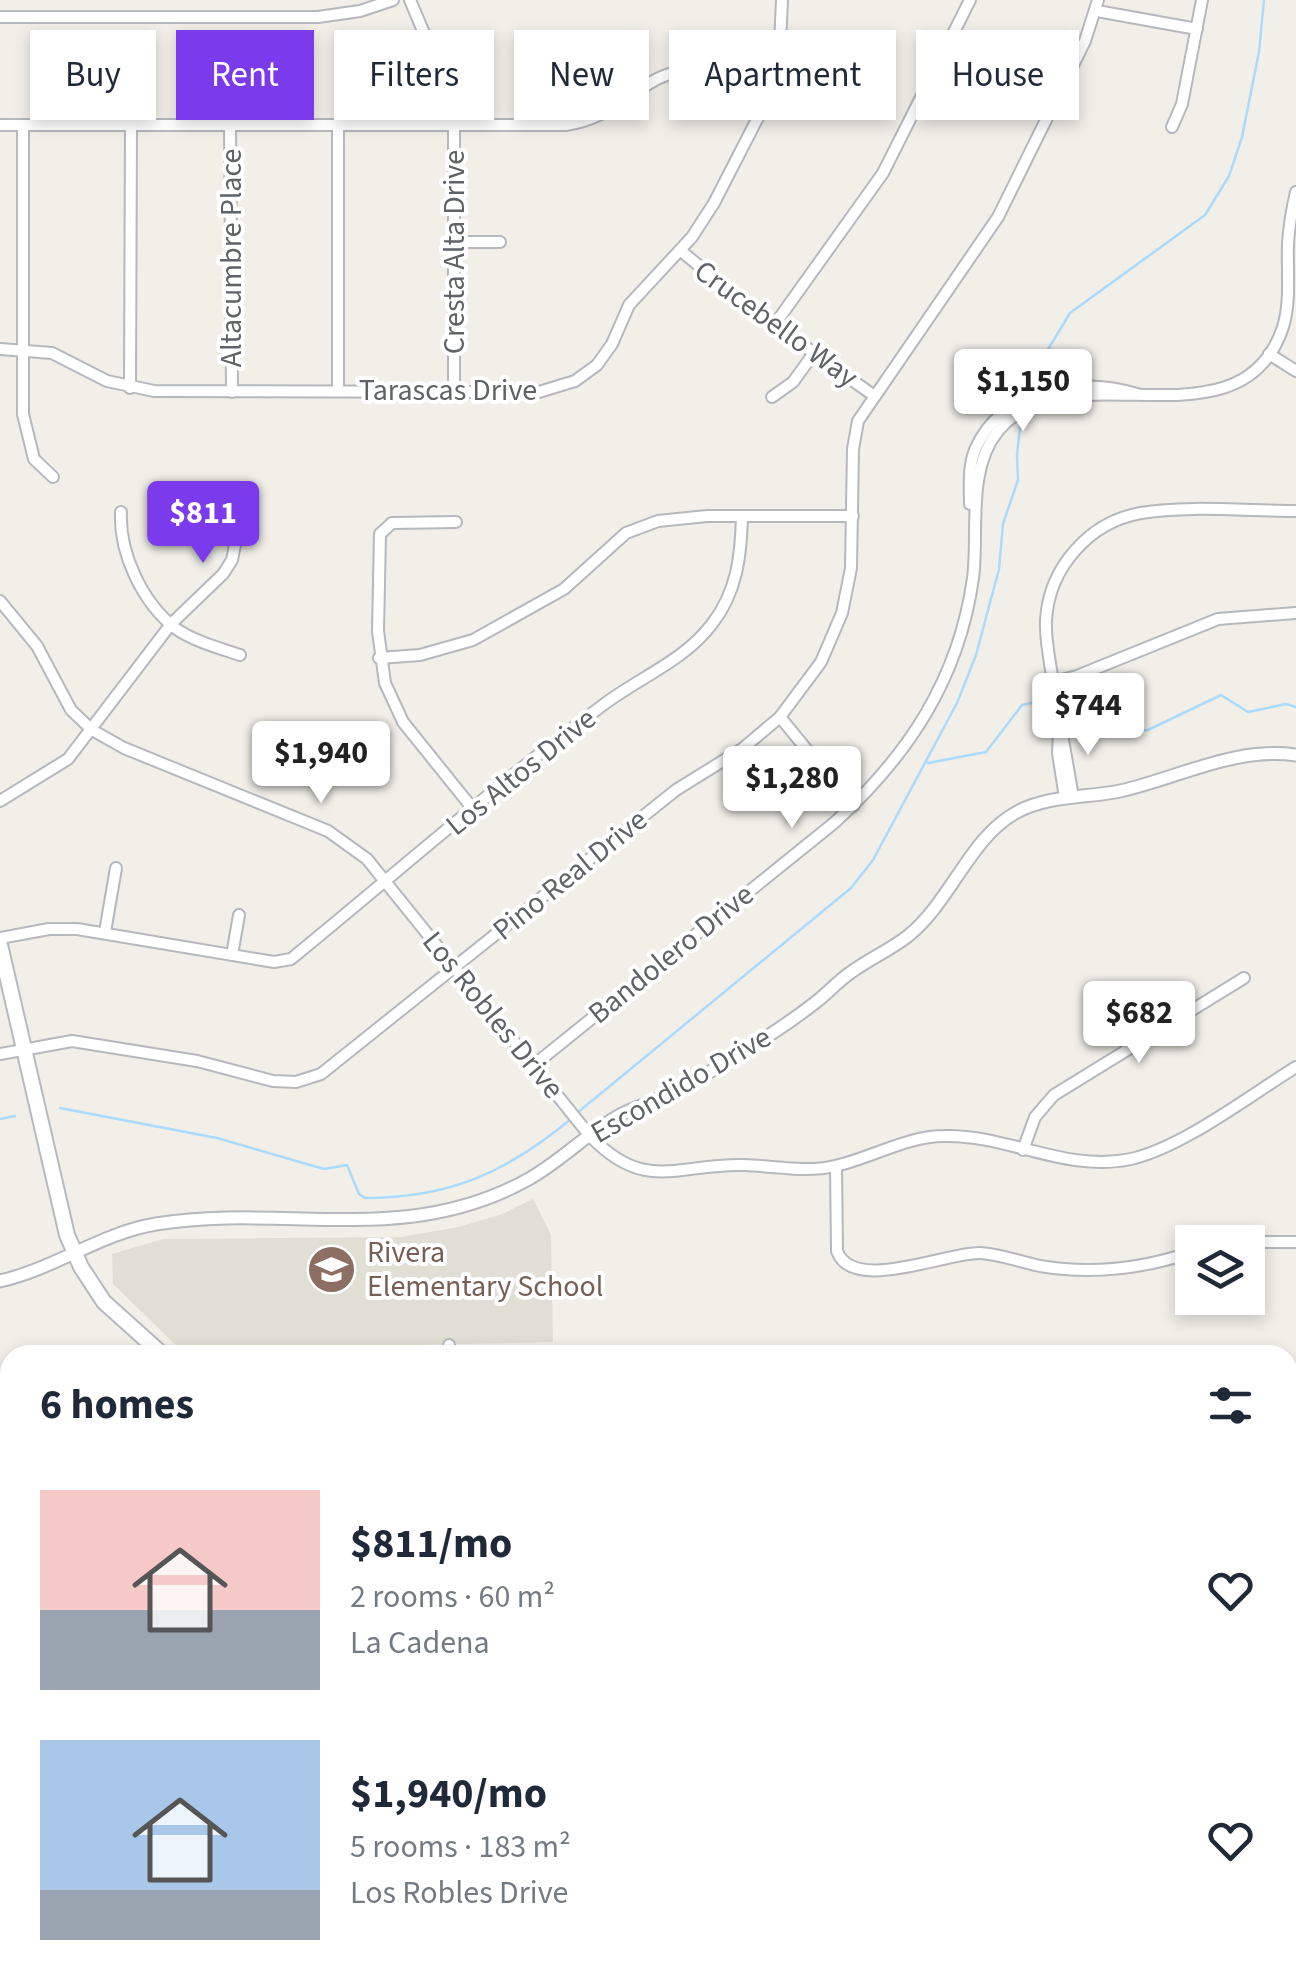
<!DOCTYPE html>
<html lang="en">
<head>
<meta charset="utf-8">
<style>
	:root { --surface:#fff; --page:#f2f2f3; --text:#1f2937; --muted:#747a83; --accent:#7c3aed }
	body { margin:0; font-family:"Source Sans 3",sans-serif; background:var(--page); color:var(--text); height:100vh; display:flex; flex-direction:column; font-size:38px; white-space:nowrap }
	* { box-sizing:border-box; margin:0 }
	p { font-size:32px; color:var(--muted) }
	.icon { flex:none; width:55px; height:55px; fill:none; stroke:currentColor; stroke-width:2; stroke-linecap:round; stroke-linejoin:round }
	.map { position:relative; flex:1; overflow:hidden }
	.panel { position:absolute; left:0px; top:1345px; width:1298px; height:640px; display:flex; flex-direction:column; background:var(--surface); border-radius:30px 30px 0 0; box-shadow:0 5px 15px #0003 }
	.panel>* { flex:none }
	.hud { position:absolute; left:30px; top:30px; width:1238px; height:90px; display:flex; gap:20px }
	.fabs { position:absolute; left:1175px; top:1225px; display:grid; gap:20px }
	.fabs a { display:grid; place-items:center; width:90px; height:90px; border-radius:0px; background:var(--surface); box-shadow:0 5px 15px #0003; font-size:50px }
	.price { position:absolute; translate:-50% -85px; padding:0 22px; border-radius:10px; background:#fff; color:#222; font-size:32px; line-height:65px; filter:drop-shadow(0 2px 5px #0008) }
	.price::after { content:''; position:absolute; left:50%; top:60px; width:30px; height:22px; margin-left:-15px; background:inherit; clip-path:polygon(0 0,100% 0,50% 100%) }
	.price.current { background:var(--accent); color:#fff }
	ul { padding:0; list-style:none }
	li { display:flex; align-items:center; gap:30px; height:250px; padding:0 40px }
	li span { display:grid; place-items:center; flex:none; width:280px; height:200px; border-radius:0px; color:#555 }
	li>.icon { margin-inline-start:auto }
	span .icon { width:120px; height:120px; fill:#fffc; stroke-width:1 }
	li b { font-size:42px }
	h2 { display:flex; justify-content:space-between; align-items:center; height:120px; padding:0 40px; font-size:42px }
	.pill { padding:0 35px; border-radius:0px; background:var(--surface); box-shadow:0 5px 15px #0003; font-size:35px; line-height:90px }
	.pill.current { background:var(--accent); color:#fff }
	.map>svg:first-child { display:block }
	.education { fill:#e1ded6 }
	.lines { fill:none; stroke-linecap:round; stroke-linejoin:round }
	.stream { stroke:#aadaff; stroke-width:2.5 }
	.minor-casing { stroke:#b5b8bc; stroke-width:14 }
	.tertiary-casing { stroke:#b5b8bc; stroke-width:15 }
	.secondary-casing { stroke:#b6babf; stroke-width:18 }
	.minor { stroke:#fff; stroke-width:10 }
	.tertiary { stroke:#fff; stroke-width:11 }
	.secondary { stroke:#fff; stroke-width:14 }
	.labels { text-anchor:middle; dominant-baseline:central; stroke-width:8; stroke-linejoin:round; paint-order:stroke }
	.street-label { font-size:30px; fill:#5f6368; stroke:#fff }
	.education-label { font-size:30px; fill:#785e54; stroke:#fff; text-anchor:start }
</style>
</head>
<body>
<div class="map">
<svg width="1296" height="1985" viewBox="0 0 1296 1985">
	<rect width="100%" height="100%" fill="#f1efe8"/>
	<!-- education -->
	<path class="education" d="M533,1199L551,1235L553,1342L268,1348L188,1346L184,1353L113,1284L112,1254L163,1239L401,1237L459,1227L502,1214Z"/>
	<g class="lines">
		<!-- stream -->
		<g class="stream">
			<path d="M1024,396L1026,386L1070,313L1205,215L1229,176L1242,137L1259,52L1264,0"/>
			<path d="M1075,698L1109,732L1148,730L1221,695L1248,712L1286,704L1296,707"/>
			<path d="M928,763L986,752L1022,705L1041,701"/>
			<path d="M60,1108L217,1138L324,1169L347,1165L359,1194L365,1198C450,1198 507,1172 571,1119"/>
			<path d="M577,1113L851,888L873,860L957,703L976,655L999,569L1003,524L1018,480L1017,455L1021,419"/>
			<path d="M0,1119L15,1116"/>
			<path d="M0,1881L10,1883"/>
		</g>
		<defs>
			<g id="minor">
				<path d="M410,0L448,90L454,114V392"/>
				<path d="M1097,11L1197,29"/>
				<path d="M0,17H318L360,11L393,0"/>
				<path d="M0,125H566C607,119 623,97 657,79C692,62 738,65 775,70"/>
				<path d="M23,125V414L34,459L53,477"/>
				<path d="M230,125L232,392"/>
				<path d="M1172,127L1182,104L1202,0"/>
				<path d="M455,242H500"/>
				<path d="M681,251L752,309L873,395"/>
				<path d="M775,324L883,173L970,0"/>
				<path d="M0,349L52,353L107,381L154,391L539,392L575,381L597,365L612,344L629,305L692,237L714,203L768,98L780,45L782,0"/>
				<path d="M1269,354L1296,371"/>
				<path d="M130,388L131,125"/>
				<path d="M338,391V125"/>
				<path d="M772,397L793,382L814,353"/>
				<path d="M970,504C970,487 968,467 975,450C1001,388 1079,376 1137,394"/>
				<path d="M1296,511C1249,511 1186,505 1141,513C1089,522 1049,568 1046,620C1045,641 1050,661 1053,682L1077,676L1218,619L1296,613"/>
				<path d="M121,512C119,553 142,602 175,628C193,641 219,648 240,655"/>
				<path d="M456,522L392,523L380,534L378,631L385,683L403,722L473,809"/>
				<path d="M0,601L37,646L71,710L92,730L124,748L328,831L367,859L590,1136C646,1194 678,1163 744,1165C775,1166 805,1173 835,1166C871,1158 907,1136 944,1136C1007,1134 1066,1173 1131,1159C1183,1147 1249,1096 1296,1067"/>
				<path d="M379,658L420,655L473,640L564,589L626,533L658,521L707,516H853"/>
				<path d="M1053,682L1073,797"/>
				<path d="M780,717L853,806"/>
				<path d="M1059,733L1058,753L1065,798"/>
				<path d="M0,801L68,759L171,624L223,574L232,560L235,545V505"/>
				<path d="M105,932L116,868"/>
				<path d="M0,938L49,929H77L274,962L291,959C395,874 496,785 603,705C640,677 684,661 712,624C737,592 741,556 742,516"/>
				<path d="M232,955L239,915"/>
				<path d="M0,1054L72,1041L197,1061L273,1081L296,1082L321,1074L676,790L742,749L780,717L821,662L842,613L851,568L853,449L858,421L998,217L1085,41L1098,0"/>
				<path d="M534,1065L834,823C908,756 959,679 973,578C979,532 966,471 998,431C1067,346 1241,455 1283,327C1291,301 1287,271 1288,244C1289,227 1292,209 1296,192"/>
				<path d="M1023,1150L1035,1117L1054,1095L1244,978"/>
				<path d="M836,1166L837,1251C852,1294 947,1252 980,1253C1001,1254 1020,1262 1040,1266C1093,1275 1142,1269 1192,1252"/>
				<path d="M1243,1242H1296"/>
				<path d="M449,1345V1355"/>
				<path d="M0,1401H10"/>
				<path d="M1288,1480L1296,1499"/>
				<path d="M0,1530L10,1563"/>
				<path d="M1288,1650L1296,1640"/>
				<path d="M0,1765L10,1772"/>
				<path d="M1288,1791L1296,1797"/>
				<path d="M719,1975L769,1985"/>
				<path d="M0,1982L36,1977L51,1985"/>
				<path d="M185,1985L196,1975"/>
				<path d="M480,1985L491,1975"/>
				<path d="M990,1985L992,1975"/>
			</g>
			<g id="tertiary">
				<path d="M0,1281C54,1269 101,1233 156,1224C285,1203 404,1248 527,1180C560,1162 587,1133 620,1115C640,1105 662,1099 682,1088C727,1062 775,1034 816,1002C828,993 838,981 850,973C869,959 890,950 908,936C952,900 970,837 1017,812C1048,795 1086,798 1120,791C1178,778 1236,746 1296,755"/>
				<path d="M1288,1842L1296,1832"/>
			</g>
			<g id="secondary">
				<path d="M0,945L67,1235L81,1267L104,1302L163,1355"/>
				<path d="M1173,1975L1195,1985"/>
			</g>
		</defs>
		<!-- minor casing -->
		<use href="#minor" class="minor-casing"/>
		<!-- tertiary casing -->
		<use href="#tertiary" class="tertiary-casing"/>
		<!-- secondary casing -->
		<use href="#secondary" class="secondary-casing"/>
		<!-- minor -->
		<use href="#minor" class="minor"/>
		<!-- tertiary -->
		<use href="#tertiary" class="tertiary"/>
		<!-- secondary -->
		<use href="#secondary" class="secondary"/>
	</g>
	<!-- icons -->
	<defs>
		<symbol id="school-disc" viewBox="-11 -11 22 22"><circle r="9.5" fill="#8d6e63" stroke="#fff"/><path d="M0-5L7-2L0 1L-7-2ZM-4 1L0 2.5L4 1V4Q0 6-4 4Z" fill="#fff"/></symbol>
	</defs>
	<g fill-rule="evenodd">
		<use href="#school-disc" x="304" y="1242" width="55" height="55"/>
	</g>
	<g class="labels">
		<!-- street labels -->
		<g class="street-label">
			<text transform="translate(454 252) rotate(-90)">Cresta Alta Drive</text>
			<text transform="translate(231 258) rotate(-90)">Altacumbre Place</text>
			<text transform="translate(776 324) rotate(36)">Crucebello Way</text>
			<text x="448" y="390">Tarascas Drive</text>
			<text transform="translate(521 772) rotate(-39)">Los Altos Drive</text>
			<text transform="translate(570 875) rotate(-39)">Pino Real Drive</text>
			<text transform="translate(671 954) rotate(-39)">Bandolero Drive</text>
			<text transform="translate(493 1015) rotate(51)">Los Robles Drive</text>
			<text transform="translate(681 1085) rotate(-30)">Escondido Drive</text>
		</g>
		<!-- education labels -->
		<g class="education-label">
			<text x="367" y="1252">Rivera<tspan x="367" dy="34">Elementary School</tspan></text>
		</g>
	</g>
</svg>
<div class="fabs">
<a><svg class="icon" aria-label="layers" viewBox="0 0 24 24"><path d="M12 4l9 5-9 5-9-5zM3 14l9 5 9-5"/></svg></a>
</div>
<b class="price" style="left:1023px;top:434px">$1,150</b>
<b class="price current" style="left:203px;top:566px">$811</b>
<b class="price" style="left:1088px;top:758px">$744</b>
<b class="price" style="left:321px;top:806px">$1,940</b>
<b class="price" style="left:792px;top:831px">$1,280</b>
<b class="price" style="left:1139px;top:1066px">$682</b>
<div class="hud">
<a class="pill">Buy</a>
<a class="pill current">Rent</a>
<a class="pill">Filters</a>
<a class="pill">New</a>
<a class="pill">Apartment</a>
<a class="pill">House</a>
</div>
<section class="panel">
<h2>6 homes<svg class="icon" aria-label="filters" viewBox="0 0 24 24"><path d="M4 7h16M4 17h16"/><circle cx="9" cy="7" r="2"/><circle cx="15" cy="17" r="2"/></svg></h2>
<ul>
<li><span style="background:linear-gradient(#f6c9c9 60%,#9aa5b1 0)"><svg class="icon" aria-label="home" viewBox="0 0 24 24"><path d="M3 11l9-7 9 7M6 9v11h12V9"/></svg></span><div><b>$811/mo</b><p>2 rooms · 60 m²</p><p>La Cadena</p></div><svg class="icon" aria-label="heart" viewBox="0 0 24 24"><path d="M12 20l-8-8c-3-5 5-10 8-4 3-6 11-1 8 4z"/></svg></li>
<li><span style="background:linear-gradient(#a9c7e8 75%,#9aa5b1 0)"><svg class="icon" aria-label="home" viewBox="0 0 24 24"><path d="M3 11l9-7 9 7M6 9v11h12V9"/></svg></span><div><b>$1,940/mo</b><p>5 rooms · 183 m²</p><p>Los Robles Drive</p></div><svg class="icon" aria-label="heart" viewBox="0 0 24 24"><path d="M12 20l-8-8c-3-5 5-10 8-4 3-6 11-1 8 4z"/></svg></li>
</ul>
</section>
</div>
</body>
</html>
